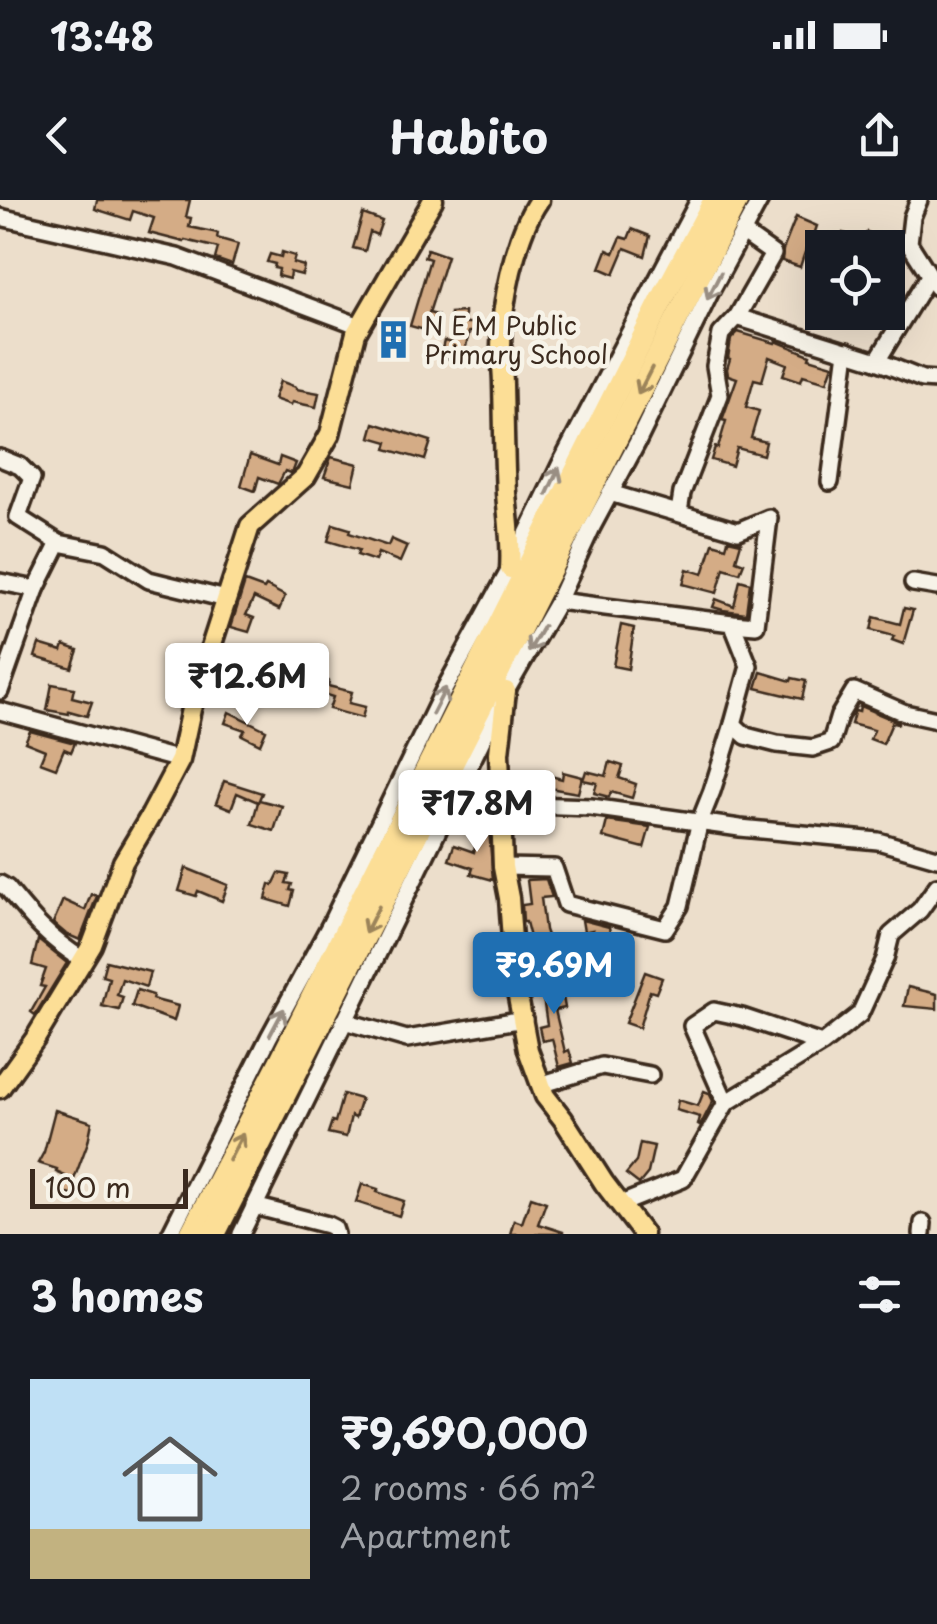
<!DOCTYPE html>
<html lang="en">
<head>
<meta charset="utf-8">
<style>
	:root { --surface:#171b24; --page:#20242c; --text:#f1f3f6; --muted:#9ea1a6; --line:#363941; --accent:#1f6fb2 }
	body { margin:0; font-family:"Playpen Sans",sans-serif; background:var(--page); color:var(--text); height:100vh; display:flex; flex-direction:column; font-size:38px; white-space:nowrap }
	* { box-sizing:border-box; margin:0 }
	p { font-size:32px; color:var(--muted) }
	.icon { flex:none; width:55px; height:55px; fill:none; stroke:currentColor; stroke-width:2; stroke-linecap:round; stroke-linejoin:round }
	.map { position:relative; height:1034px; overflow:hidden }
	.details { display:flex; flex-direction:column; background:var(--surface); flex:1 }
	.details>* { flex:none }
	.controls { position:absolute; left:805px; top:30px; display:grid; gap:20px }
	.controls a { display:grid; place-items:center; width:100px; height:100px; border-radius:0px; background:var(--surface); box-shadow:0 10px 40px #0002; font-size:50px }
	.scale { position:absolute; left:30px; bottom:25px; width:158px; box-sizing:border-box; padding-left:10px; border:5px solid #3b2a1e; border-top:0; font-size:28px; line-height:35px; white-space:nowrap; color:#3b2a1e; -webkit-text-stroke:8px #f7f3e8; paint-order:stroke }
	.price { position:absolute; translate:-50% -85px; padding:0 22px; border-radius:10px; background:#fff; color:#222; font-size:32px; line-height:65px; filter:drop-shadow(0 2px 5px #0008) }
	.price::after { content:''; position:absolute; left:50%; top:60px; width:30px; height:22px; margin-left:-15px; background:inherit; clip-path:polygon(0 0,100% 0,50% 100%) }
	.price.on { background:var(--accent); color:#fff }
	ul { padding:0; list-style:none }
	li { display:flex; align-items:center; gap:30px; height:250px; padding:0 30px }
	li+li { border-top:2px solid var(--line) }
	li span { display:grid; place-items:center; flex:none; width:280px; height:200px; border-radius:0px; color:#555 }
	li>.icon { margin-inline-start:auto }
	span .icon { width:120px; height:120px; fill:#fffc; stroke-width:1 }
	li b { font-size:42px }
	h2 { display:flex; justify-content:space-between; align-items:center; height:120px; padding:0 30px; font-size:42px }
	.status { display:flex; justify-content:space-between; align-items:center; height:70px; padding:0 50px; background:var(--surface); direction:ltr }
	.status svg { height:28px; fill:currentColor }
	header { display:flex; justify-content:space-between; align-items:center; height:130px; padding:0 30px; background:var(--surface); font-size:45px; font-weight:700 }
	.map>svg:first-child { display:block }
	.building { fill:#d4ac86; stroke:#3b2a1e; stroke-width:2.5 }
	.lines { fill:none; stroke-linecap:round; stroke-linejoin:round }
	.minor-casing { stroke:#3b2a1e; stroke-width:22 }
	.major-casing { stroke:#3b2a1e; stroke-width:25 }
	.highway-casing { stroke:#3b2a1e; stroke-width:30 }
	.minor { stroke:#f7f3e8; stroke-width:15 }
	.major { stroke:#fcde96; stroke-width:18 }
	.highway { stroke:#fcde96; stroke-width:22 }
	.oneway { stroke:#998e83 }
	.oneway2 { stroke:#9c845a }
	.labels { text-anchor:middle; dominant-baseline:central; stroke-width:9; stroke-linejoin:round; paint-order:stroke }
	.poi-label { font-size:25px; fill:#3b2a1e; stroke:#f7f3e8; text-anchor:start }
</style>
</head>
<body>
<div class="status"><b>13:48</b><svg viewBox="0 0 49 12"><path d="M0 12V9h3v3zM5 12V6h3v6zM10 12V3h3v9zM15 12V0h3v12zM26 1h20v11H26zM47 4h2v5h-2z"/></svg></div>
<header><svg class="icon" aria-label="back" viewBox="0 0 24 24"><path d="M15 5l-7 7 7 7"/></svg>Habito<svg class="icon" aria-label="share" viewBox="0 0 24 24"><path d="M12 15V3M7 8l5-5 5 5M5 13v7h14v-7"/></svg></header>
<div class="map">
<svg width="937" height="1034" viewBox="0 0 937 1034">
	<rect width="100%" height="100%" fill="#ecdecb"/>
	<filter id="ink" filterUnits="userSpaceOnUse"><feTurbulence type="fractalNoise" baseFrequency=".01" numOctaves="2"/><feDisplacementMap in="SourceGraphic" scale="20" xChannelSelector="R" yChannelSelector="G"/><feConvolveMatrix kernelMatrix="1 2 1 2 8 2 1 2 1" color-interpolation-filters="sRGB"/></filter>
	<g filter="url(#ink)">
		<!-- building -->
		<g class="building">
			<path d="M97,0H190L186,17L191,18L189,27L218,33L217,38L238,44L232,65L215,59L218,48L185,40L184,42L149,33L154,18L133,11L130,20L95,9Z"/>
			<path d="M363,14L382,21L377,35L370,32L365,51L353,48Z"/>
			<path d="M796,17L817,26L812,41L809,40L800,67L782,61L783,50Z"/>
			<path d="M632,29L650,36L645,56L625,48L614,74L600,68L607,50L614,53L621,37L628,39Z"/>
			<path d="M867,32L885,40L881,48H839L843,33L864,39Z"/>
			<path d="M427,49L447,56L429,113L437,115L432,132L410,126L430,59L424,57Z"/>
			<path d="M282,52L295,56L293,63L304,66L302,75L290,72L289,79L278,76L279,69L274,68L275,64L267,62L270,54L281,57Z"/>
			<path d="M464,112V123H473L474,132H469L463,162L440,157L444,141L452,143L450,113Z"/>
			<path d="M738,132L775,143L776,141L810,155L809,158L833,165L827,182L803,175L801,181L783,175L787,164L769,157L762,181L754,179L746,207L759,211L751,238L766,242L763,255L737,248L732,266L711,260L715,247L718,248L726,221L722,220L737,178L728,175L727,169L730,159L728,158L731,139Z"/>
			<path d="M280,181L296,187V189L319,193L316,207L292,202L291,205L274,199Z"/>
			<path d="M374,223L431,241L425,260L386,249L388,242L370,237Z"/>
			<path d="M250,255L278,265L280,257L296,263L293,271L290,273L285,271L278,284L259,277L255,291L241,286Z"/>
			<path d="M331,257L358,264L353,284L324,277Z"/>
			<path d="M333,324L350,329L349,333L388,346L391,339L407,346L400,362L378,353L375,361L357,355L359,350L328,341Z"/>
			<path d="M728,340L741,343L736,360L744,363L740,373L724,368L717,393L683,384L687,369L703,374L713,343L726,347Z"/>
			<path d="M740,380L750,383L746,413L723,410L713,407L716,399L734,406Z"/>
			<path d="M245,382L264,389L266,386L285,396L279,410L254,398L246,415L254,418L249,432L231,427Z"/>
			<path d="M904,408L913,410L903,444L892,440L894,436L871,430L874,417L900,424Z"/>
			<path d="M621,425L634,428L628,469L613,466Z"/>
			<path d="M39,444L62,451L64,445L78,450L72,468L35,457Z"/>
			<path d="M761,472L791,481L792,478L806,481L802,499L756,488Z"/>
			<path d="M317,477L329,481L328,486L352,492L349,503L365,507L362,518L329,509L333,497L313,491Z"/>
			<path d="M52,484L74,488L72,497L92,502L87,516L69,511V514L47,510Z"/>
			<path d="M860,506L898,522V524L892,523L883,544L870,539L874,530L851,524L854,513L855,511L859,512Z"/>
			<path d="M229,512L266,530L260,544L242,535L245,530L225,523Z"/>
			<path d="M30,531L75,543L71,552L64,549L56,568L40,562L45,550L25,542Z"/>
			<path d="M610,562L623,566L619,578L636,584L632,598L611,592L609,597L594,593L597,583L583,580L586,571L606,576Z"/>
			<path d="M535,572L562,579L563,572L582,577L578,593L532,585Z"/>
			<path d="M224,581L262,593L259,600L282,606L274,631L252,624L258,602L237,593L231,609L216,603Z"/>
			<path d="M607,621L650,627L644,648L603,637Z"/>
			<path d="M479,626L489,628L493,680L471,674L473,668L449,660L454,645L474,652Z"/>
			<path d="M186,668L228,685L222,701L198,691L196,696L179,691Z"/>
			<path d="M279,673L289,675L286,683L292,684L290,690L294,691L290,706L266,699L270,684L273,685Z"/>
			<path d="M546,679L552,697L541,698L545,730L550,744L533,749L526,722H523L522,705L530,704L527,680Z"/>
			<path d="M91,694L97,696L80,740L66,734L53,723L63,700L85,710Z"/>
			<path d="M582,720L609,727L615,762L613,768L596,764L598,752L586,749L592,730L584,732Z"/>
			<path d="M38,740L67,763L35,815L31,812L45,787L40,786L46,769L32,765Z"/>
			<path d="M106,761L150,772L146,787L122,779L117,795L123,797L119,810L102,806L109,778L102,776Z"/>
			<path d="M645,772L662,778L656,793L650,791L639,828L625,823Z"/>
			<path d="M559,774L565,808L555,810L565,852L569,850L573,863L559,867L552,839L542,841L539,827L547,825L540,777Z"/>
			<path d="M908,787L937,794V809L904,806Z"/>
			<path d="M137,790L153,795L152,799L178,806L174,821L132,806Z"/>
			<path d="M704,891L709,893L713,901L700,926L698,925L700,917L676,910L678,900L698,906Z"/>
			<path d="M343,894L361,899L355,918L351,916L346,937L328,933L332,921L335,922Z"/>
			<path d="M55,910L92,922L88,942L73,982L78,984L74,996L60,991L65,976L56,972L57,969L38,963L44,952Z"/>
			<path d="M640,943L654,946L648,973L639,984L626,974L636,962Z"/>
			<path d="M362,984L378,989L377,992L404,1001L399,1016L356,1002Z"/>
			<path d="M531,997L546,1002L538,1024L563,1032V1034H510L514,1020L522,1023Z"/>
		</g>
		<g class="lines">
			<defs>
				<g id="minor">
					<path d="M919,0L912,17L909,43L937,87"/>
					<path d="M0,17L177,57L360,126"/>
					<path d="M737,117L877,161L929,76"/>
					<path d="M877,161L922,179L937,180"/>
					<path d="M0,258L20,266L32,278L18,317L59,343L36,389"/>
					<path d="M830,282L847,151"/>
					<path d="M610,293L738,331L769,318L756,425L732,423"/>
					<path d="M679,312L682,293L720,195L715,166L721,134L737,117L773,54L742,32"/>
					<path d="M59,343L105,352L149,380L226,399"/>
					<path d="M0,382L36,389L0,491"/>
					<path d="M913,383L937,387"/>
					<path d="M0,511L180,560"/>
					<path d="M733,524L746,536L777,544L813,548L831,542L839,516L854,491L905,513L937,520"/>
					<path d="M500,604L591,607L740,628L878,641L937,658"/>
					<path d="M503,667L554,668L566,704L665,729L680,706L700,621L712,591L733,524L749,466L732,423L558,401"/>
					<path d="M0,684L7,688C33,720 47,737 83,760"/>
					<path d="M344,821L407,839L524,819"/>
					<path d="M822,844L742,817L714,811L692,826L726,903L822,844L860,814L885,759L891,735L920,710L937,686"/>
					<path d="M540,885L602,866L650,875"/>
					<path d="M621,1004L683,979L726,903"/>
					<path d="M254,1006L328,1025L334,1028L336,1034"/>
					<path d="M170,1034L269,837L330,725L443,492L510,369L561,263L699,0"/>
					<path d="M241,1034L506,491L558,401L592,327L637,243L712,89L760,0"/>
					<path d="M922,1034L923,1023"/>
				</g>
				<g id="major">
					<path d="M510,369C512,343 508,319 506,293C504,257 504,221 503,185C503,172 501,160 501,147C501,105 515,35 539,0"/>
					<path d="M506,491L499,553L503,667L509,698L515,781L528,850L545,896L563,919L604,983L643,1034"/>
					<path d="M0,888L35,839L92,745L123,662L151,615L180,560L191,509L250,326L306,276L330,234L356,133L433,0"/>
				</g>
				<g id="highway">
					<path d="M191,1034L280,862L666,92L715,0"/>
					<path d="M214,1034L737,0"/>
				</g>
			</defs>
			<!-- minor casing -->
			<use href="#minor" class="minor-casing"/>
			<!-- major casing -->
			<use href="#major" class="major-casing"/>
			<!-- highway casing -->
			<use href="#highway" class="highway-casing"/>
			<!-- minor -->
			<use href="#minor" class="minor"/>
			<!-- major -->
			<use href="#major" class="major"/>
			<!-- highway -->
			<use href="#highway" class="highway"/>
		</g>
		<!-- one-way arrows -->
		<defs><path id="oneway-shaft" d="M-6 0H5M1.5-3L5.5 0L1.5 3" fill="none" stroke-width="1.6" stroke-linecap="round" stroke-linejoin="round" transform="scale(2.5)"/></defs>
		<g class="oneway">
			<use href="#oneway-shaft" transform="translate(714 86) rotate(117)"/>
			<use href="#oneway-shaft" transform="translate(553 281) rotate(-65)"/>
			<use href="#oneway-shaft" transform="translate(536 439) rotate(120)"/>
			<use href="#oneway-shaft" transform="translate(439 501) rotate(-63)"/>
			<use href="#oneway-shaft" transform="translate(277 822) rotate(-62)"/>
		</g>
		<g class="oneway2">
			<use href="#oneway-shaft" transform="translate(645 181) rotate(117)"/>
			<use href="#oneway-shaft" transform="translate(372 720) rotate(117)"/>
			<use href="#oneway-shaft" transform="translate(236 947) rotate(-63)"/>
		</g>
	</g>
	<!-- icons -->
	<defs>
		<symbol id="building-bare" viewBox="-9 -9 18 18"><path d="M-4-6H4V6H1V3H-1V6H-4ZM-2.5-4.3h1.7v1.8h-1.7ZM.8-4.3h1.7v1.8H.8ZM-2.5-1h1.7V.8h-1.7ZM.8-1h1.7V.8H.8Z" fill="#1f6fb2" stroke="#f7f3e8" stroke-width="2.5" paint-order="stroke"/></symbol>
	</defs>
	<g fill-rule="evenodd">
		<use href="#building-bare" x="366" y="112" width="55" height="55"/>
	</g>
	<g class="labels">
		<!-- poi labels -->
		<g class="poi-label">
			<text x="424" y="125">N E M Public<tspan x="424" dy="29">Primary School</tspan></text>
		</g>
	</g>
</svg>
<div class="controls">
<a><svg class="icon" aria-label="locate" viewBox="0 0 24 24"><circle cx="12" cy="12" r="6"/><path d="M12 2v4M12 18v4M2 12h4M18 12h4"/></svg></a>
</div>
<div class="scale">100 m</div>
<b class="price" style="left:247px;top:528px">₹12.6M</b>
<b class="price" style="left:477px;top:655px">₹17.8M</b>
<b class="price on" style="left:554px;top:817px">₹9.69M</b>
</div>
<section class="details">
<h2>3 homes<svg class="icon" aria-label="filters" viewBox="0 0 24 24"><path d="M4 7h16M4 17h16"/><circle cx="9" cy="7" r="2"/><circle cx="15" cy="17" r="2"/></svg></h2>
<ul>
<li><span style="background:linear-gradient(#bfe0f5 75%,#c2b280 0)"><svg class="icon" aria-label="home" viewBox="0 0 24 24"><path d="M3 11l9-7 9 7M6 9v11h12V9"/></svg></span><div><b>₹9,690,000</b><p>2 rooms · 66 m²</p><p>Apartment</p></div></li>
</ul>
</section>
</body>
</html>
